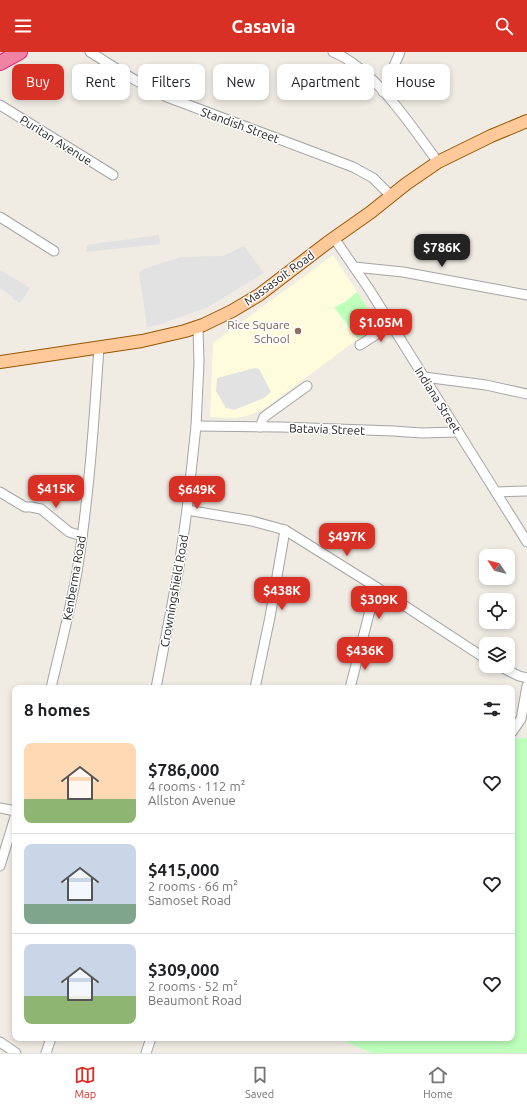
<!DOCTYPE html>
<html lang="en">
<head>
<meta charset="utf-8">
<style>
	:root { --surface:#fff; --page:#f6f6f6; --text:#202124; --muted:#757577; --line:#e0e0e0; --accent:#d93025 }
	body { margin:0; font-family:Ubuntu,sans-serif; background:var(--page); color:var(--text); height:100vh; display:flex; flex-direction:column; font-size:15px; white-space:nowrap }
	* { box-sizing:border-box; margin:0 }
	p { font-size:13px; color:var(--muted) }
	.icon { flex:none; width:22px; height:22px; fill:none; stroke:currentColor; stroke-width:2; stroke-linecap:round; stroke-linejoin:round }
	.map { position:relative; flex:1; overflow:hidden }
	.details { position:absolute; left:12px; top:633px; width:503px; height:356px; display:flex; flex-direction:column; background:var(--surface); border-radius:8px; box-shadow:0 2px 6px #0003 }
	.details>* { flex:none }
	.hud { position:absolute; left:12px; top:12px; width:503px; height:36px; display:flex; gap:8px }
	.needle { width:26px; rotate:306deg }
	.fabs { position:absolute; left:479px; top:497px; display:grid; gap:8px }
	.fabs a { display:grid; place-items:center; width:36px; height:36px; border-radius:8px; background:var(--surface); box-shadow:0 2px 6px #0003; font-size:20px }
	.price { position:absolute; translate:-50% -34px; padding:0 9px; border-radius:8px; background:var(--accent); color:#fff; font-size:13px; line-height:26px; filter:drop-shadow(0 1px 2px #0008) }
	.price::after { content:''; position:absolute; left:50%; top:24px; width:12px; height:9px; margin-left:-6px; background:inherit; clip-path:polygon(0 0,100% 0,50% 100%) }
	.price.on { background:#222; color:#fff }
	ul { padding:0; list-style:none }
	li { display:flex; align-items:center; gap:12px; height:100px; padding:0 12px }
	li+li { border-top:1px solid var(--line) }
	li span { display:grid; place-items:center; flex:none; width:112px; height:80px; border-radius:8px; color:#555 }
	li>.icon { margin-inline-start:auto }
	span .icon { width:48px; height:48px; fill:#fffc; stroke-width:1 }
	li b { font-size:17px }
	h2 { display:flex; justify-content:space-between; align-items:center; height:48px; padding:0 12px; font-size:17px }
	.tag { padding:0 14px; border-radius:8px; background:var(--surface); box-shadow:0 2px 6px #0003; font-size:14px; line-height:36px }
	.tag.on { background:var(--accent); color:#fff }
	header { display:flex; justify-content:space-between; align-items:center; height:52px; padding:0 12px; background:var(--accent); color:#fff; font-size:18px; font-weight:700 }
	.menu { display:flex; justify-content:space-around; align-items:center; height:56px; border-top:1px solid var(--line); background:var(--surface); font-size:11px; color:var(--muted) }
	.menu a { display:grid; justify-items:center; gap:2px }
	.menu .on { color:var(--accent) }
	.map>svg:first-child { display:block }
	.education { fill:#fffcde }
	.park { fill:#beffbc }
	.parking { fill:#e2e2e2 }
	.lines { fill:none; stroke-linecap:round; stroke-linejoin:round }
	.minor-casing { stroke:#a5a5a5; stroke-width:11 }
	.major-casing { stroke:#995600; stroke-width:14 }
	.highway-casing { stroke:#ed1274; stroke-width:16 }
	.minor { stroke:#fff; stroke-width:9 }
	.major { stroke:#ffc99a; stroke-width:12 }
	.highway { stroke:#f083a3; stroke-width:14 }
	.education-dot { fill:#8d6e63; stroke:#fff; stroke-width:1.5 }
	.labels { text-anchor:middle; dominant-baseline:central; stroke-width:3; stroke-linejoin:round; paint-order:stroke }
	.street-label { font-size:12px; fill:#1e1e1e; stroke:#fff }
	.education-label { font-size:12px; fill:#785e54; stroke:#fff; text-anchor:end }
</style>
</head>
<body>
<header><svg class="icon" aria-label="menu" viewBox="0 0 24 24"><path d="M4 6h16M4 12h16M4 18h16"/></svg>Casavia<svg class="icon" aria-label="search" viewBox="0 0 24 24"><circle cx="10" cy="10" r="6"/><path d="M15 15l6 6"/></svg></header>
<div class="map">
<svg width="527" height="1001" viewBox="0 0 527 1001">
	<rect width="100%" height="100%" fill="#f0ebe3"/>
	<!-- education -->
	<path class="education" d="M333,203L378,272L265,356L250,363L235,366L210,365L213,291Z"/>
	<!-- park -->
	<g class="park">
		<path d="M357,240L378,272L358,287L334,255L345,250Z"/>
		<path d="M527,686V1001H372L337,986H512V687Z"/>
	</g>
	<!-- parking -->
	<g class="parking">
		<path d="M159,183L160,192L86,200L87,193Z"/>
		<path d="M244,194L264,221L208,255L158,273L147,275L139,220L144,217L181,205L223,204Z"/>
		<path d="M0,218L30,236L20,251L13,247L12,244L0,236Z"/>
		<path d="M255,316L259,317L271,340L264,346L234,358L226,356L216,339L217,326Z"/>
	</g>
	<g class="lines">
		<defs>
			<g id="minor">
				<path d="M90,0C116,16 140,33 167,45L353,115L373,126L391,144"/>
				<path d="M333,0C375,17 411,74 438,110"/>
				<path d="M383,40L400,0"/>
				<path d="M0,53L113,123"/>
				<path d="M0,165L54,199"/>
				<path d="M334,186L369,237L527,490"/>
				<path d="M354,215L403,220L527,243"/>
				<path d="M360,293L391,273"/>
				<path d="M424,325L486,333L527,342"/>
				<path d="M196,374L281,375L393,379L422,381L458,380"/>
				<path d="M260,375L264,365L307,334"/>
				<path d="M0,440L25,455H31L41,457L69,480L82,484"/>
				<path d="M496,440L527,439"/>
				<path d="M187,458L252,469L285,478L376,535L486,607"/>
				<path d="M499,614L519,624L527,626"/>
				<path d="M51,636C60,597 70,559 77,520C89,445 94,370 99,295"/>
				<path d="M156,636L178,521L187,458L196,374L199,311L198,275"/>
				<path d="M255,636L270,565L285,478"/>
				<path d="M350,636L376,535"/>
				<path d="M512,680L521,667L527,634"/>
				<path d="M0,756L15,759"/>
				<path d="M0,814L15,765"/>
				<path d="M0,990L16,1001"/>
				<path d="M46,1001L51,986"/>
				<path d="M146,1001L151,986"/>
			</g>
			<path id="major" d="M0,310L142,289L185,279L203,273L232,259L259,243L327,191L371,160L406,132L438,110L491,84L527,69"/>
			<path id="highway" d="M0,11L20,0"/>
		</defs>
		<!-- minor casing -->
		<use href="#minor" class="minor-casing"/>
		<!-- major casing -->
		<use href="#major" class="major-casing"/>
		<!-- highway casing -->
		<use href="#highway" class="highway-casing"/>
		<!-- minor -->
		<use href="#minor" class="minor"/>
		<!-- major -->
		<use href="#major" class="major"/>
		<!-- highway -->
		<use href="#highway" class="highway"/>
	</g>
	<!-- markers -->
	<circle class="education-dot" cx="298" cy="279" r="4"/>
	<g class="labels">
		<!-- street labels -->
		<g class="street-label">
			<text transform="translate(240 73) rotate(20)">Standish Street</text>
			<text transform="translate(56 88) rotate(32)">Puritan Avenue</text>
			<text transform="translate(279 226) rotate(-36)">Massasoit Road</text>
			<text transform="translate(438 348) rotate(58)">Indiana Street</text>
			<text transform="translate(327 377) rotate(2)">Batavia Street</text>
			<text transform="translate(74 526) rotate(-80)">Kenberma Road</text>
			<text transform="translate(174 539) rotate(-80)">Crowningshield Road</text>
		</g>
		<!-- education labels -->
		<g class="education-label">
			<text x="290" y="272">Rice Square<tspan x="290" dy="14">School</tspan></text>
		</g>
	</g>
</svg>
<div class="fabs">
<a><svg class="needle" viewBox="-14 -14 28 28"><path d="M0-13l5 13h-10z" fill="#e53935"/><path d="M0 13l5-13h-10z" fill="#757577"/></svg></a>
<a><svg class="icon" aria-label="locate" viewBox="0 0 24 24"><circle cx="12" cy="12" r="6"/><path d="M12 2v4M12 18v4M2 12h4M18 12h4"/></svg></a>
<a><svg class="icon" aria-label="layers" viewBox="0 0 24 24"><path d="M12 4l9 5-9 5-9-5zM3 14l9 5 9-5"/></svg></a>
</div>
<b class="price on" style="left:442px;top:216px">$786K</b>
<b class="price" style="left:381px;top:291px">$1.05M</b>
<b class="price" style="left:56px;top:457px">$415K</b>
<b class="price" style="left:197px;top:458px">$649K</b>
<b class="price" style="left:347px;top:505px">$497K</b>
<b class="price" style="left:282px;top:559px">$438K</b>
<b class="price" style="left:379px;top:568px">$309K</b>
<b class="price" style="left:365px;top:619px">$436K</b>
<div class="hud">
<a class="tag on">Buy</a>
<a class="tag">Rent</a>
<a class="tag">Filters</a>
<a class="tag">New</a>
<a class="tag">Apartment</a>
<a class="tag">House</a>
</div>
<section class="details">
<h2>8 homes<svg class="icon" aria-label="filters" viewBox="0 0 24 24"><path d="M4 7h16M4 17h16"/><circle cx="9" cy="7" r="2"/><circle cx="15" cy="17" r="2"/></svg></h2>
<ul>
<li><span style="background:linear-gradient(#ffd9b3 70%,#8fb573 0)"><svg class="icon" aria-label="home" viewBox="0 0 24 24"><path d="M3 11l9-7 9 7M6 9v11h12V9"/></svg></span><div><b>$786,000</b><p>4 rooms · 112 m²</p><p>Allston Avenue</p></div><svg class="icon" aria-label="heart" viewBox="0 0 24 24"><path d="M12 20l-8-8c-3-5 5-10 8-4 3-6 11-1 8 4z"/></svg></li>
<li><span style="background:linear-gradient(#c9d6e8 75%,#7fa58c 0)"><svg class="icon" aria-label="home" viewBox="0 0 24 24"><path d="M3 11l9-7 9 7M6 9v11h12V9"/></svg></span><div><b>$415,000</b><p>2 rooms · 66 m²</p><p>Samoset Road</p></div><svg class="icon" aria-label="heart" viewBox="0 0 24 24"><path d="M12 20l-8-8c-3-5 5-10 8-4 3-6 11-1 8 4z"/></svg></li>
<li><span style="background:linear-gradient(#c9d6e8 65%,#8fb573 0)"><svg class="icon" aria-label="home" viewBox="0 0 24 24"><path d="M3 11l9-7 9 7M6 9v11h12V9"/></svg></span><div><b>$309,000</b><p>2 rooms · 52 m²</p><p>Beaumont Road</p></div><svg class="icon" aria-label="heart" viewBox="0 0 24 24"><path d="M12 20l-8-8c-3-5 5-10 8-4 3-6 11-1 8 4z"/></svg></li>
</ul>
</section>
</div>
<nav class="menu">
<a class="on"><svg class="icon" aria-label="map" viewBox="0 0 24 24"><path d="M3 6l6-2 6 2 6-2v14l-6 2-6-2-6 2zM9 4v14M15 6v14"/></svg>Map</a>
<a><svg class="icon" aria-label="saved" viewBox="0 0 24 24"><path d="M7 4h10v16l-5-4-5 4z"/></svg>Saved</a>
<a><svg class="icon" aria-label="home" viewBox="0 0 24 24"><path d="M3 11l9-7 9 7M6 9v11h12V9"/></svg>Home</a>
</nav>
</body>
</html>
